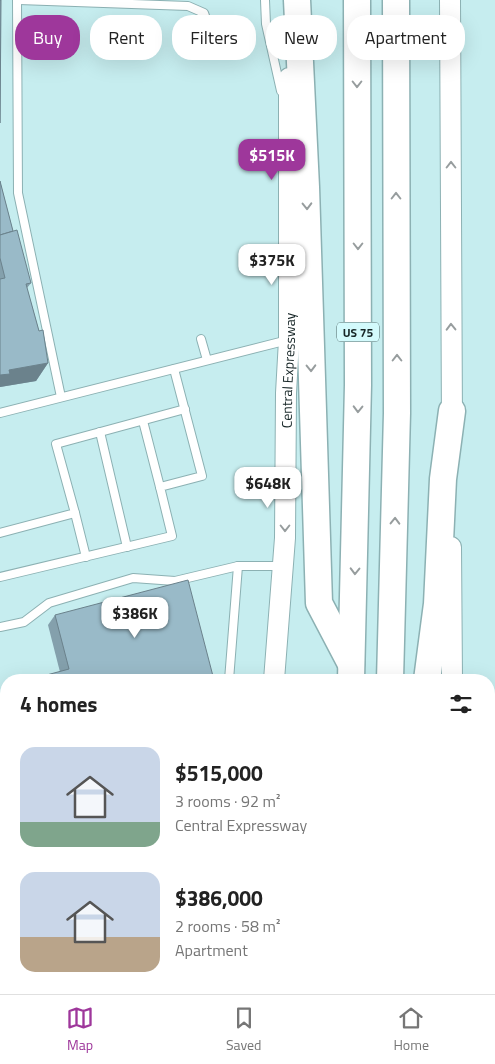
<!DOCTYPE html>
<html lang="en">
<head>
<meta charset="utf-8">
<style>
	:root { --surface:#fff; --page:#f6f6f6; --text:#222; --muted:#767676; --line:#e0e0e0; --accent:#9e379b }
	body { margin:0; font-family:"Titillium Web",sans-serif; background:var(--page); color:var(--text); height:100vh; display:flex; flex-direction:column; font-size:19px; white-space:nowrap }
	* { box-sizing:border-box; margin:0 }
	p { font-size:16px; color:var(--muted) }
	.icon { flex:none; width:28px; height:28px; fill:none; stroke:currentColor; stroke-width:2; stroke-linecap:round; stroke-linejoin:round }
	.map { position:relative; flex:1; overflow:hidden }
	.panel { position:absolute; left:0px; top:674px; width:495px; height:321px; display:flex; flex-direction:column; background:var(--surface); border-radius:20px 20px 0 0; box-shadow:0 5px 20px #0002 }
	.panel>* { flex:none }
	.top-card { position:absolute; left:15px; top:15px; width:465px; height:45px; display:flex; gap:10px }
	.price { position:absolute; translate:-50% -42px; padding:0 11px; border-radius:10px; background:#fff; color:#222; font-size:16px; line-height:32px; filter:drop-shadow(0 1px 2px #0008) }
	.price::after { content:''; position:absolute; left:50%; top:30px; width:15px; height:11px; margin-left:-8px; background:inherit; clip-path:polygon(0 0,100% 0,50% 100%) }
	.price.active { background:var(--accent); color:#fff }
	ul { padding:0; list-style:none }
	li { display:flex; align-items:center; gap:15px; height:125px; padding:0 20px }
	li span { display:grid; place-items:center; flex:none; width:140px; height:100px; border-radius:15px; color:#555 }
	li>.icon { margin-inline-start:auto }
	span .icon { width:60px; height:60px; fill:#fffc; stroke-width:1 }
	li b { font-size:21px }
	h2 { display:flex; justify-content:space-between; align-items:center; height:60px; padding:0 20px; font-size:21px }
	.chip { padding:0 18px; border-radius:20px; background:var(--surface); box-shadow:0 5px 20px #0002; font-size:18px; line-height:45px }
	.chip.active { background:var(--accent); color:#fff }
	.menu { display:flex; justify-content:space-around; align-items:center; height:70px; border-top:1px solid var(--line); background:var(--surface); font-size:14px; color:var(--muted) }
	.menu a { display:grid; justify-items:center; gap:2px }
	.menu .active { color:var(--accent) }
	.map>svg:first-child { display:block }
	.lines { fill:none; stroke-linecap:round; stroke-linejoin:round }
	.service-casing { stroke:#8cb1b3; stroke-width:10 }
	.secondary-casing { stroke:#8cb1b3; stroke-width:22 }
	.motorway-casing { stroke:#8cb1b3; stroke-width:29 }
	.service { stroke:#fff; stroke-width:8 }
	.secondary { stroke:#fff; stroke-width:20 }
	.motorway { stroke:#fff; stroke-width:26 }
	.wall { fill:#84a0ac }
	.shaded-wall { fill:#6b828c }
	.building { fill:#99bac8; stroke:#6b828c }
	.oneway { stroke:#979d9e }
	.labels { text-anchor:middle; dominant-baseline:central; stroke-width:4; stroke-linejoin:round; paint-order:stroke }
	.shield { fill:#d3fafc; stroke:#4f6667; stroke-width:1 }
	.shield-label { font-size:12px; font-weight:bold; fill:#172627 }
	.street-label { font-size:14px; fill:#172627; stroke:#d3fafc }
</style>
</head>
<body>
<div class="map">
<svg width="495" height="994" viewBox="0 0 495 994">
	<rect width="100%" height="100%" fill="#c6edef"/>
	<g class="lines">
		<defs>
			<g id="service">
				<path d="M17,0L18,193L61,397"/>
				<path d="M19,0L188,6L204,13L211,33"/>
				<path d="M265,0L266,24L281,91"/>
				<path d="M201,339L207,360"/>
				<path d="M0,413L288,340"/>
				<path d="M143,421L160,487"/>
				<path d="M100,432L127,547"/>
				<path d="M75,513L86,557"/>
				<path d="M0,533L75,513L56,444L185,409"/>
				<path d="M0,577L172,536L160,487L202,476L174,369"/>
				<path d="M0,627L24,622L49,603L133,578L175,581L238,566H281"/>
				<path d="M229,680L238,566"/>
				<path d="M0,811L6,803"/>
				<path d="M0,859L6,864"/>
				<path d="M169,989L176,994"/>
				<path d="M205,994V989"/>
			</g>
			<g id="secondary">
				<path d="M450,0L452,425"/>
				<path d="M451,547L452,680"/>
				<path id="s1" d="M274,680L285,538L286,393L289,340V78"/>
				<path d="M248,994V989"/>
				<path d="M451,994V989"/>
			</g>
			<g id="motorway">
				<path d="M297,0L306,187L319,603L351,664"/>
				<path d="M351,680L358,385L357,0"/>
				<path d="M390,680L397,413L396,0"/>
				<path d="M427,680L437,604L443,479L452,411"/>
				<path d="M331,994V989"/>
				<path d="M372,994L373,989"/>
			</g>
		</defs>
		<!-- service casing -->
		<use href="#service" class="service-casing"/>
		<!-- secondary casing -->
		<use href="#secondary" class="secondary-casing"/>
		<!-- motorway casing -->
		<use href="#motorway" class="motorway-casing"/>
		<!-- service -->
		<use href="#service" class="service"/>
		<!-- secondary -->
		<use href="#secondary" class="secondary"/>
		<!-- motorway -->
		<use href="#motorway" class="motorway"/>
	</g>
	<!-- wall -->
	<g class="wall">
		<path d="M0,181L13,231L31,283L27,288L48,363L36,381L0,387Z"/>
		<path d="M55,615L214,680L60,672L48,625Z"/>
		<path d="M6,692V703L4,695Z"/>
	</g>
	<!-- shaded-wall -->
	<path class="shaded-wall" d="M48,363L36,381L0,387V375L9,370Z"/>
	<!-- building -->
	<g class="building">
		<path d="M0,0H1L0,123Z"/>
		<path d="M0,181L13,231L0,235Z"/>
		<path d="M17,230L31,283L26,284L39,331L43,330L48,363L9,370L10,374L0,375V279L5,278L0,258V235Z"/>
		<path d="M188,580L214,680H28L69,669L55,615Z"/>
		<path d="M0,718L2,720L6,719V786L0,794Z"/>
	</g>
	<!-- one-way arrows -->
	<defs><path id="oneway-chevron" d="M-2-3.5L2.5 0L-2 3.5" fill="none" stroke-width="1.6" stroke-linecap="round" stroke-linejoin="round" transform="scale(1.25)"/></defs>
	<g class="oneway">
		<use href="#oneway-chevron" transform="translate(357 84) rotate(90)"/>
		<use href="#oneway-chevron" transform="translate(451 165) rotate(-90)"/>
		<use href="#oneway-chevron" transform="translate(396 196) rotate(-90)"/>
		<use href="#oneway-chevron" transform="translate(307 206) rotate(89)"/>
		<use href="#oneway-chevron" transform="translate(358 246) rotate(90)"/>
		<use href="#oneway-chevron" transform="translate(451 327) rotate(-91)"/>
		<use href="#oneway-chevron" transform="translate(397 358) rotate(-90)"/>
		<use href="#oneway-chevron" transform="translate(311 368) rotate(89)"/>
		<use href="#oneway-chevron" transform="translate(358 409) rotate(91)"/>
		<use href="#oneway-chevron" transform="translate(395 521) rotate(-89)"/>
		<use href="#oneway-chevron" transform="translate(285 528) rotate(90)"/>
		<use href="#oneway-chevron" transform="translate(355 571) rotate(91)"/>
	</g>
	<g class="labels">
		<!-- shield labels -->
		<rect class="shield" x="337" y="322.5" width="42" height="19" rx="4"/>
		<g class="shield-label">
			<text x="358" y="332">US 75</text>
		</g>
		<!-- street labels -->
		<g class="street-label">
			<text stroke="none"><textPath href="#s1" startOffset="310">Central Expressway</textPath></text>
		</g>
	</g>
</svg>
<b class="price active" style="left:272px;top:181px">$515K</b>
<b class="price" style="left:272px;top:286px">$375K</b>
<b class="price" style="left:268px;top:509px">$648K</b>
<b class="price" style="left:135px;top:639px">$386K</b>
<div class="top-card">
<a class="chip active">Buy</a>
<a class="chip">Rent</a>
<a class="chip">Filters</a>
<a class="chip">New</a>
<a class="chip">Apartment</a>
</div>
<section class="panel">
<h2>4 homes<svg class="icon" aria-label="filters" viewBox="0 0 24 24"><path d="M4 7h16M4 17h16"/><circle cx="9" cy="7" r="2"/><circle cx="15" cy="17" r="2"/></svg></h2>
<ul>
<li><span style="background:linear-gradient(#c9d6e8 75%,#7fa58c 0)"><svg class="icon" aria-label="home" viewBox="0 0 24 24"><path d="M3 11l9-7 9 7M6 9v11h12V9"/></svg></span><div><b>$515,000</b><p>3 rooms · 92 m²</p><p>Central Expressway</p></div></li>
<li><span style="background:linear-gradient(#c9d6e8 65%,#b9a48a 0)"><svg class="icon" aria-label="home" viewBox="0 0 24 24"><path d="M3 11l9-7 9 7M6 9v11h12V9"/></svg></span><div><b>$386,000</b><p>2 rooms · 58 m²</p><p>Apartment</p></div></li>
</ul>
</section>
</div>
<nav class="menu">
<a class="active"><svg class="icon" aria-label="map" viewBox="0 0 24 24"><path d="M3 6l6-2 6 2 6-2v14l-6 2-6-2-6 2zM9 4v14M15 6v14"/></svg>Map</a>
<a><svg class="icon" aria-label="saved" viewBox="0 0 24 24"><path d="M7 4h10v16l-5-4-5 4z"/></svg>Saved</a>
<a><svg class="icon" aria-label="home" viewBox="0 0 24 24"><path d="M3 11l9-7 9 7M6 9v11h12V9"/></svg>Home</a>
</nav>
</body>
</html>
